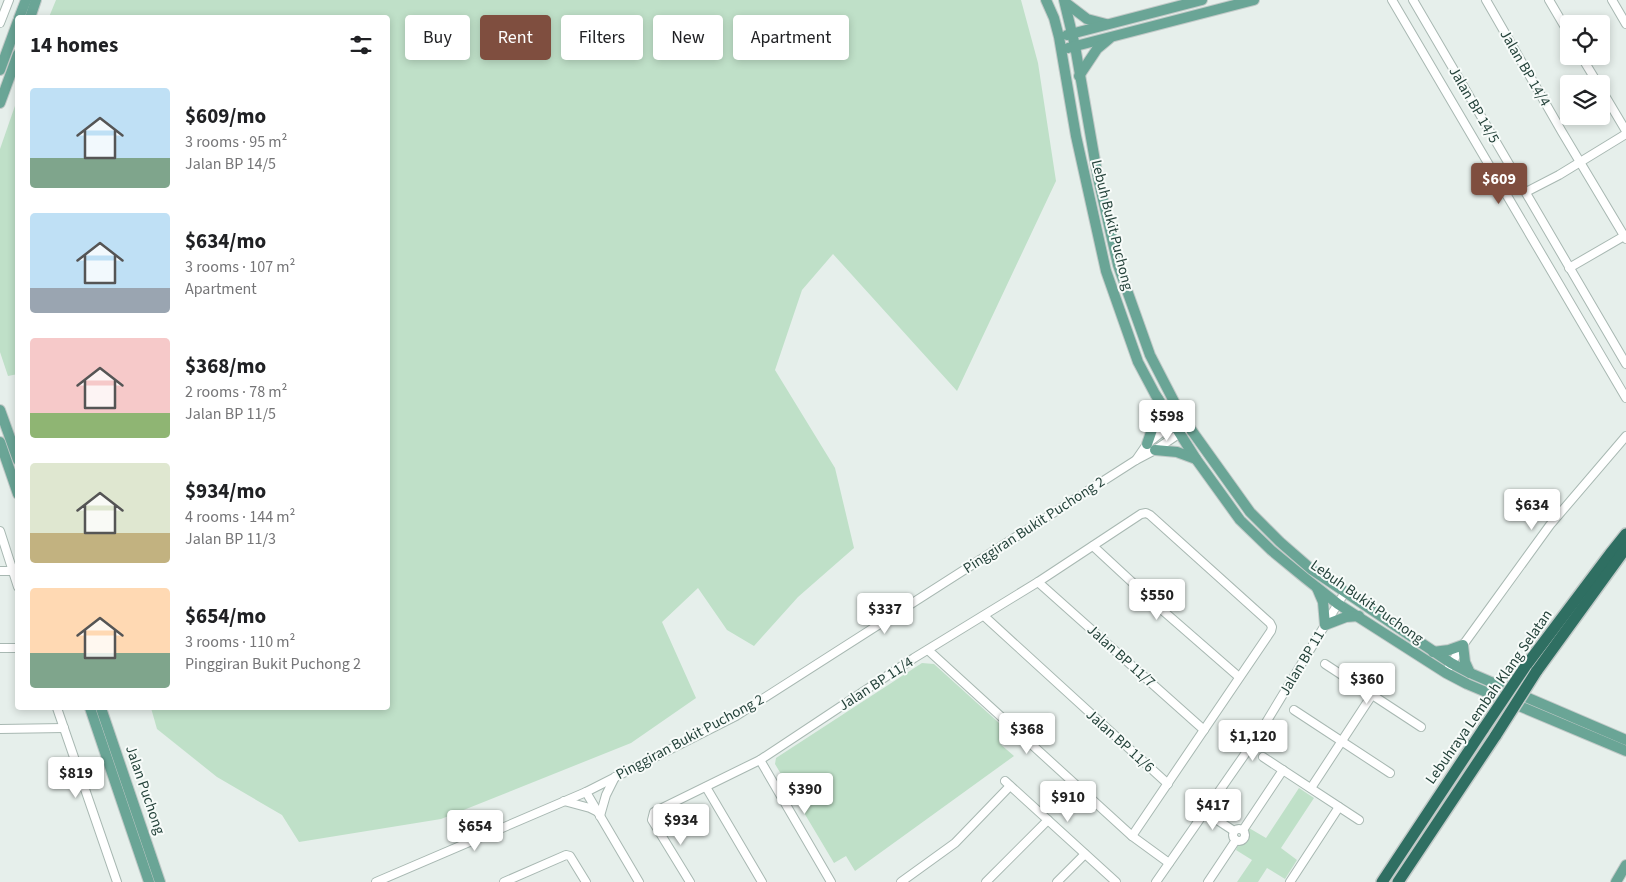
<!DOCTYPE html>
<html lang="en">
<head>
<meta charset="utf-8">
<style>
	:root { --surface:#fff; --page:#f6f6f6; --text:#202124; --muted:#757577; --accent:#7f4e3f }
	body { margin:0; font-family:"Source Sans 3",sans-serif; background:var(--page); color:var(--text); height:100vh; display:flex; flex-direction:column; font-size:19px; white-space:nowrap }
	* { box-sizing:border-box; margin:0 }
	p { font-size:16px; color:var(--muted) }
	.icon { flex:none; width:28px; height:28px; fill:none; stroke:currentColor; stroke-width:2; stroke-linecap:round; stroke-linejoin:round }
	.map { position:relative; flex:1; overflow:hidden }
	.panel { position:absolute; left:15px; top:15px; width:375px; height:695px; display:flex; flex-direction:column; background:var(--surface); border-radius:5px; box-shadow:0 2px 8px #0003 }
	.panel>* { flex:none }
	.top-card { position:absolute; left:405px; top:15px; width:475px; height:45px; display:flex; gap:10px }
	.tools { position:absolute; left:1560px; top:15px; display:grid; gap:10px }
	.tools a { display:grid; place-items:center; width:50px; height:50px; border-radius:5px; background:var(--surface); box-shadow:0 2px 8px #0003; font-size:25px }
	.price { position:absolute; translate:-50% -42px; padding:0 11px; border-radius:5px; background:#fff; color:#222; font-size:16px; line-height:32px; filter:drop-shadow(0 1px 2px #0008) }
	.price::after { content:''; position:absolute; left:50%; top:30px; width:15px; height:11px; margin-left:-8px; background:inherit; clip-path:polygon(0 0,100% 0,50% 100%) }
	.price.active { background:var(--accent); color:#fff }
	ul { padding:0; list-style:none }
	li { display:flex; align-items:center; gap:15px; height:125px; padding:0 15px }
	li span { display:grid; place-items:center; flex:none; width:140px; height:100px; border-radius:5px; color:#555 }
	li>.icon { margin-inline-start:auto }
	span .icon { width:60px; height:60px; fill:#fffc; stroke-width:1 }
	li b { font-size:21px }
	h2 { display:flex; justify-content:space-between; align-items:center; height:60px; padding:0 15px; font-size:21px }
	.tag { padding:0 18px; border-radius:5px; background:var(--surface); box-shadow:0 2px 8px #0003; font-size:18px; line-height:45px }
	.tag.active { background:var(--accent); color:#fff }
	.map>svg:first-child { display:block }
	.green { fill:#bfe0c8 }
	.lines { fill:none; stroke-linecap:round; stroke-linejoin:round }
	.minor-casing { stroke:#a8b8b2; stroke-width:10 }
	.major-casing { stroke:#c2cac8; stroke-width:12 }
	.highway-casing { stroke:#c2cac8; stroke-width:14 }
	.minor { stroke:#fff; stroke-width:8 }
	.major { stroke:#6aa596; stroke-width:10 }
	.highway { stroke:#2f6f62; stroke-width:11 }
	.highway-bridge-casing { stroke:#c2cac8; stroke-width:14; stroke-linecap:butt }
	.highway-bridge { stroke:#2f6f62; stroke-width:11 }
	.labels { text-anchor:middle; dominant-baseline:central; stroke-width:4; stroke-linejoin:round; paint-order:stroke }
	.street-label { font-size:15px; fill:#24423a; stroke:#f7fbf9 }
</style>
</head>
<body>
<div class="map">
<svg width="1626" height="882" viewBox="0 0 1626 882">
	<rect width="100%" height="100%" fill="#e6efeb"/>
	<!-- green -->
	<g class="green">
		<path d="M56,0H1021L1038,63L1056,181L957,391L833,254L802,290L775,370L835,468L854,548L798,597L754,646L727,630L698,588L662,622L696,698L631,743L441,819L299,842L282,815L217,777L157,729L151,708H388V18L49,17Z"/>
		<path d="M17,100L18,374L8,376L0,352V149Z"/>
		<path d="M922,663L934,664L1009,732L999,743L1014,756L855,871L846,856L834,863L775,764L776,758Z"/>
		<path d="M1299,788L1314,798L1281,848L1297,860L1285,879L1267,868L1258,882H1237L1252,860L1236,850L1238,845L1246,841L1249,838L1248,831L1249,828L1266,838Z"/>
	</g>
	<g class="lines">
		<defs>
			<g id="minor">
				<path d="M1392,0L1626,398"/>
				<path d="M1413,0L1626,364"/>
				<path d="M1486,0L1562,132L1626,239"/>
				<path d="M1549,0L1569,34"/>
				<path d="M1612,0L1626,24"/>
				<path d="M0,23L9,0"/>
				<path d="M1581,56L1598,84"/>
				<path d="M1601,89L1626,131"/>
				<path d="M1526,192L1559,175L1626,134"/>
				<path d="M1569,268L1626,235"/>
				<path d="M1136,460L1147,444L1177,420"/>
				<path d="M0,531L18,587"/>
				<path d="M1093,546L1161,609L1239,677"/>
				<path d="M0,571H13"/>
				<path d="M1038,582L1204,730"/>
				<path d="M984,616L1168,784"/>
				<path d="M0,648H18"/>
				<path d="M928,650L1132,836L1169,863"/>
				<path d="M1325,664L1421,727"/>
				<path d="M1449,667L1463,645L1550,525L1626,436"/>
				<path d="M57,708L117,882"/>
				<path d="M1294,710L1390,773"/>
				<path d="M0,729L64,728"/>
				<path d="M1263,757L1359,820"/>
				<path d="M760,760L831,882"/>
				<path d="M1005,781L1116,882"/>
				<path d="M706,787L762,882"/>
				<path d="M1311,788L1372,695"/>
				<path d="M586,792L639,882"/>
				<path d="M564,801L590,808L598,812"/>
				<path d="M1205,812L1234,831"/>
				<path d="M600,816L606,795L615,777"/>
				<circle cx="1239" cy="835" r="6"/>
				<path d="M1243,830L1283,770"/>
				<path d="M376,882L586,792L736,716L1136,460L1155,450L1189,427"/>
				<path d="M504,882L566,855L570,856L586,882"/>
				<path d="M690,882L652,820L654,812L760,760L914,658L1038,582L1141,514L1146,513L1150,515L1270,623L1272,627L1271,631L1132,836"/>
				<path d="M901,882L955,843L1010,786"/>
				<path d="M986,882L1048,820"/>
				<path d="M1057,882L1085,854"/>
				<path d="M1156,882L1259,734L1345,592"/>
				<path d="M1208,882L1236,840"/>
				<path d="M1290,882L1339,807"/>
			</g>
			<g id="major">
				<path d="M1046,0L1054,18L1059,37L1076,136L1106,271L1138,362L1155,394L1196,459L1240,520L1271,550L1305,578L1338,604L1446,673L1467,684L1626,751"/>
				<path d="M1064,0L1075,46L1098,178L1118,265L1150,355L1182,417L1250,512L1280,542L1311,569L1451,663L1470,673L1626,740"/>
				<path d="M1066,3L1087,19L1106,24"/>
				<path d="M19,18L26,0"/>
				<path d="M30,18L36,0"/>
				<path d="M1067,35L1202,0"/>
				<path d="M1068,48L1254,0"/>
				<path d="M0,70L18,21"/>
				<path d="M1079,76L1097,49L1109,39"/>
				<path d="M0,103L18,54"/>
				<path d="M0,410L18,460"/>
				<path d="M0,442L18,494"/>
				<path d="M1147,444L1157,415L1158,399"/>
				<path d="M1155,450L1177,452L1196,459"/>
				<path d="M1317,588L1323,602L1325,625L1346,617L1359,616"/>
				<path d="M1433,652L1449,650L1463,645L1465,662L1470,673"/>
				<path d="M90,708L149,882"/>
				<path d="M101,708L160,882"/>
				<path d="M1616,882L1626,865"/>
			</g>
			<g id="highway">
				<path d="M1525,667L1610,554L1626,534"/>
				<path d="M1536,672L1626,548"/>
				<path d="M1382,882L1484,728"/>
				<path d="M1398,882L1496,735"/>
			</g>
		</defs>
		<!-- minor casing -->
		<use href="#minor" class="minor-casing"/>
		<!-- major casing -->
		<use href="#major" class="major-casing"/>
		<!-- highway casing -->
		<use href="#highway" class="highway-casing"/>
		<!-- minor -->
		<use href="#minor" class="minor"/>
		<!-- major -->
		<use href="#major" class="major"/>
		<!-- highway -->
		<use href="#highway" class="highway"/>
		<defs>
			<g id="highway-bridge">
				<path d="M1484,728L1525,667"/>
				<path d="M1496,735L1536,672"/>
			</g>
		</defs>
		<!-- highway-bridge casing -->
		<use href="#highway-bridge" class="highway-bridge-casing"/>
		<!-- highway-bridge -->
		<use href="#highway-bridge" class="highway-bridge"/>
	</g>
	<g class="labels">
		<!-- street labels -->
		<g class="street-label">
			<text transform="translate(1525 68) rotate(60)">Jalan BP 14/4</text>
			<text transform="translate(1474 105) rotate(60)">Jalan BP 14/5</text>
			<text transform="translate(1112 225) rotate(76)">Lebuh Bukit Puchong</text>
			<text transform="translate(1034 525) rotate(-33)">Pinggiran Bukit Puchong 2</text>
			<text transform="translate(1367 602) rotate(35)">Lebuh Bukit Puchong</text>
			<text transform="translate(1121 656) rotate(42)">Jalan BP 11/7</text>
			<text transform="translate(1302 663) rotate(-59)">Jalan BP 11</text>
			<text transform="translate(876 684) rotate(-33)">Jalan BP 11/4</text>
			<text transform="translate(1489 697) rotate(-55)">Lebuhraya Lembah Klang Selatan</text>
			<text transform="translate(690 737) rotate(-28)">Pinggiran Bukit Puchong 2</text>
			<text transform="translate(1120 741) rotate(42)">Jalan BP 11/6</text>
			<text transform="translate(145 790) rotate(71)">Jalan Puchong</text>
		</g>
	</g>
</svg>
<div class="tools">
<a><svg class="icon" aria-label="locate" viewBox="0 0 24 24"><circle cx="12" cy="12" r="6"/><path d="M12 2v4M12 18v4M2 12h4M18 12h4"/></svg></a>
<a><svg class="icon" aria-label="layers" viewBox="0 0 24 24"><path d="M12 4l9 5-9 5-9-5zM3 14l9 5 9-5"/></svg></a>
</div>
<b class="price active" style="left:1499px;top:205px">$609</b>
<b class="price" style="left:1167px;top:442px">$598</b>
<b class="price" style="left:1532px;top:531px">$634</b>
<b class="price" style="left:1157px;top:621px">$550</b>
<b class="price" style="left:885px;top:635px">$337</b>
<b class="price" style="left:1367px;top:705px">$360</b>
<b class="price" style="left:1027px;top:755px">$368</b>
<b class="price" style="left:1253px;top:762px">$1,120</b>
<b class="price" style="left:76px;top:799px">$819</b>
<b class="price" style="left:805px;top:815px">$390</b>
<b class="price" style="left:1068px;top:823px">$910</b>
<b class="price" style="left:1213px;top:831px">$417</b>
<b class="price" style="left:681px;top:846px">$934</b>
<b class="price" style="left:475px;top:852px">$654</b>
<div class="top-card">
<a class="tag">Buy</a>
<a class="tag active">Rent</a>
<a class="tag">Filters</a>
<a class="tag">New</a>
<a class="tag">Apartment</a>
</div>
<section class="panel">
<h2>14 homes<svg class="icon" aria-label="filters" viewBox="0 0 24 24"><path d="M4 7h16M4 17h16"/><circle cx="9" cy="7" r="2"/><circle cx="15" cy="17" r="2"/></svg></h2>
<ul>
<li><span style="background:linear-gradient(#bfe0f5 70%,#7fa58c 0)"><svg class="icon" aria-label="home" viewBox="0 0 24 24"><path d="M3 11l9-7 9 7M6 9v11h12V9"/></svg></span><div><b>$609/mo</b><p>3 rooms · 95 m²</p><p>Jalan BP 14/5</p></div></li>
<li><span style="background:linear-gradient(#bfe0f5 75%,#9aa5b1 0)"><svg class="icon" aria-label="home" viewBox="0 0 24 24"><path d="M3 11l9-7 9 7M6 9v11h12V9"/></svg></span><div><b>$634/mo</b><p>3 rooms · 107 m²</p><p>Apartment</p></div></li>
<li><span style="background:linear-gradient(#f6c9c9 75%,#8fb573 0)"><svg class="icon" aria-label="home" viewBox="0 0 24 24"><path d="M3 11l9-7 9 7M6 9v11h12V9"/></svg></span><div><b>$368/mo</b><p>2 rooms · 78 m²</p><p>Jalan BP 11/5</p></div></li>
<li><span style="background:linear-gradient(#dfe7d0 70%,#c2b280 0)"><svg class="icon" aria-label="home" viewBox="0 0 24 24"><path d="M3 11l9-7 9 7M6 9v11h12V9"/></svg></span><div><b>$934/mo</b><p>4 rooms · 144 m²</p><p>Jalan BP 11/3</p></div></li>
<li><span style="background:linear-gradient(#ffd9b3 65%,#7fa58c 0)"><svg class="icon" aria-label="home" viewBox="0 0 24 24"><path d="M3 11l9-7 9 7M6 9v11h12V9"/></svg></span><div><b>$654/mo</b><p>3 rooms · 110 m²</p><p>Pinggiran Bukit Puchong 2</p></div></li>
</ul>
</section>
</div>
</body>
</html>
